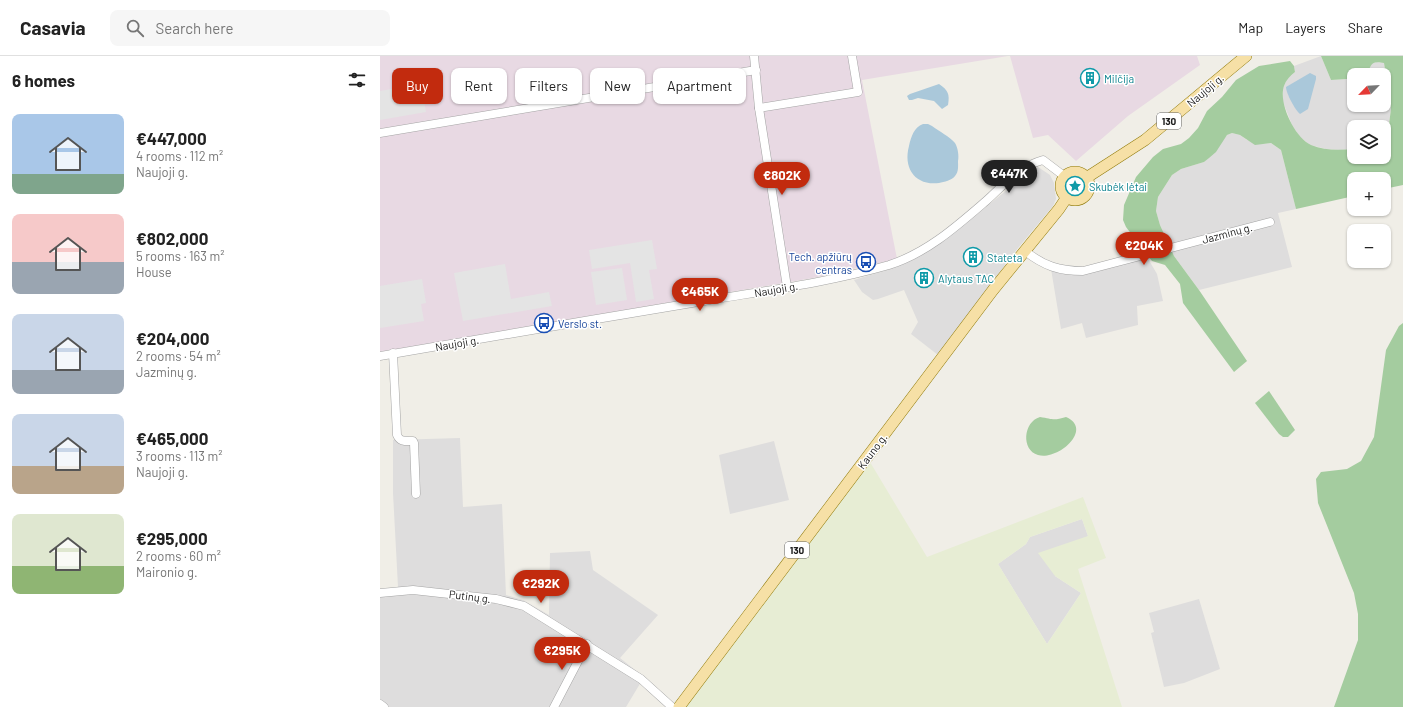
<!DOCTYPE html>
<html lang="en">
<head>
<meta charset="utf-8">
<style>
	:root { --surface:#fff; --page:#f6f6f6; --text:#222; --muted:#767676; --line:#e0e0e0; --accent:#c22b0e }
	body { margin:0; font-family:Barlow,sans-serif; background:var(--page); color:var(--text); height:100vh; display:flex; flex-direction:column; font-size:15px; white-space:nowrap }
	* { box-sizing:border-box; margin:0 }
	p { font-size:13px; color:var(--muted) }
	.icon { flex:none; width:22px; height:22px; fill:none; stroke:currentColor; stroke-width:2; stroke-linecap:round; stroke-linejoin:round }
	.map { position:relative; flex:1; overflow:hidden }
	.sheet { display:flex; flex-direction:column; background:var(--surface); width:380px }
	.sheet>* { flex:none }
	.banner { position:absolute; left:12px; top:12px; width:380px; height:36px; display:flex; gap:8px }
	.needle { width:26px; rotate:245deg }
	.tools { position:absolute; left:967px; top:12px; display:grid; gap:8px }
	.tools a { display:grid; place-items:center; width:44px; height:44px; border-radius:8px; background:var(--surface); box-shadow:0 1px 3px #0004; font-size:20px }
	.price { position:absolute; translate:-50% -34px; padding:0 9px; border-radius:14px; background:var(--accent); color:#fff; font-size:13px; line-height:26px; filter:drop-shadow(0 1px 2px #0008) }
	.price::after { content:''; position:absolute; left:50%; top:24px; width:12px; height:9px; margin-left:-6px; background:inherit; clip-path:polygon(0 0,100% 0,50% 100%) }
	.price.current { background:#222; color:#fff }
	ul { padding:0; list-style:none }
	li { display:flex; align-items:center; gap:12px; height:100px; padding:0 12px }
	li span { display:grid; place-items:center; flex:none; width:112px; height:80px; border-radius:8px; color:#555 }
	li>.icon { margin-inline-start:auto }
	span .icon { width:48px; height:48px; fill:#fffc; stroke-width:1 }
	li b { font-size:17px }
	h2 { display:flex; justify-content:space-between; align-items:center; height:48px; padding:0 12px; font-size:17px }
	.tag { padding:0 14px; border-radius:8px; background:var(--surface); box-shadow:0 1px 3px #0004; font-size:14px; line-height:36px }
	.tag.current { background:var(--accent); color:#fff }
	header { display:flex; align-items:center; gap:24px; box-sizing:border-box; height:56px; padding:0 20px; background:var(--surface); border-bottom:1px solid var(--line) }
	header strong { font-size:19px }
	nav { display:flex; gap:22px; margin-inline-start:auto; font-size:14px }
	.search { width:280px; height:36px; background:var(--page); display:flex; align-items:center; gap:10px; box-sizing:border-box; padding:0 14px; border-radius:8px; color:var(--muted); font-size:15px }
	main { display:flex; flex:1; min-height:0 }
	.map>svg:first-child { display:block }
	.residential { fill:#dedddd }
	.industrial { fill:#e8d9e3 }
	.farmland { fill:#e7edd4; fill-rule:evenodd }
	.forest { fill:#a4cc9f }
	.parking { fill:#e4e4e4 }
	.water { fill:#aac8da }
	.lines { fill:none; stroke-linecap:round; stroke-linejoin:round }
	.minor-casing { stroke:#a4a4a4; stroke-width:9 }
	.major-casing { stroke:#917b0a; stroke-width:12 }
	.minor { stroke:#fff; stroke-width:8 }
	.major { stroke:#f6e0a6; stroke-width:11 }
	.labels { text-anchor:middle; dominant-baseline:central; stroke-width:3; stroke-linejoin:round; paint-order:stroke }
	.shield { fill:#fff; stroke:#636363; stroke-width:1 }
	.shield-label { font-size:10px; font-weight:bold; fill:#202020 }
	.culture-label { font-size:11px; fill:#0d838f; stroke:#fff; text-anchor:start }
	.street-label { font-size:11px; fill:#202020; stroke:#fff }
	.transit-label { font-size:11px; fill:#164399; stroke:#fff; text-anchor:end }
</style>
</head>
<body>
<header>
<strong>Casavia</strong>
<div class="search"><svg class="icon" aria-label="search" viewBox="0 0 24 24"><circle cx="10" cy="10" r="6"/><path d="M15 15l6 6"/></svg>Search here</div>
<nav><a>Map</a><a>Layers</a><a>Share</a></nav>
</header>
<main>
<section class="sheet">
<h2>6 homes<svg class="icon" aria-label="filters" viewBox="0 0 24 24"><path d="M4 7h16M4 17h16"/><circle cx="9" cy="7" r="2"/><circle cx="15" cy="17" r="2"/></svg></h2>
<ul>
<li><span style="background:linear-gradient(#a9c7e8 75%,#7fa58c 0)"><svg class="icon" aria-label="home" viewBox="0 0 24 24"><path d="M3 11l9-7 9 7M6 9v11h12V9"/></svg></span><div><b>€447,000</b><p>4 rooms · 112 m²</p><p>Naujoji g.</p></div></li>
<li><span style="background:linear-gradient(#f6c9c9 60%,#9aa5b1 0)"><svg class="icon" aria-label="home" viewBox="0 0 24 24"><path d="M3 11l9-7 9 7M6 9v11h12V9"/></svg></span><div><b>€802,000</b><p>5 rooms · 163 m²</p><p>House</p></div></li>
<li><span style="background:linear-gradient(#c9d6e8 70%,#9aa5b1 0)"><svg class="icon" aria-label="home" viewBox="0 0 24 24"><path d="M3 11l9-7 9 7M6 9v11h12V9"/></svg></span><div><b>€204,000</b><p>2 rooms · 54 m²</p><p>Jazminų g.</p></div></li>
<li><span style="background:linear-gradient(#c9d6e8 65%,#b9a48a 0)"><svg class="icon" aria-label="home" viewBox="0 0 24 24"><path d="M3 11l9-7 9 7M6 9v11h12V9"/></svg></span><div><b>€465,000</b><p>3 rooms · 113 m²</p><p>Naujoji g.</p></div></li>
<li><span style="background:linear-gradient(#dfe7d0 65%,#8fb573 0)"><svg class="icon" aria-label="home" viewBox="0 0 24 24"><path d="M3 11l9-7 9 7M6 9v11h12V9"/></svg></span><div><b>€295,000</b><p>2 rooms · 60 m²</p><p>Maironio g.</p></div></li>
</ul>
</section>
<div class="map">
<svg width="1023" height="651" viewBox="0 0 1023 651">
	<rect width="100%" height="100%" fill="#f0eee7"/>
	<!-- residential -->
	<g class="residential">
		<path d="M941,0L951,24L967,23L974,26V49H1004V19H985L992,7L997,6L1004,7L1011,53L1009,68L1004,76V71H974V93L959,94L946,93L930,89L920,81L912,69L903,46V32L907,23L915,16L914,10Z"/>
		<path d="M852,77L860,79L867,84L881,88L891,87L901,94L916,153L898,157L912,211L819,234L794,200L780,169L776,155L778,141L792,119L801,113L824,106L847,79Z"/>
		<path d="M658,111L670,119L674,127L676,143L673,150L634,197L558,299L531,278L538,266L524,234L498,243L493,244L482,236L474,224L510,213L543,198L574,177L649,116Z"/>
		<path d="M767,201L777,218L783,245L757,250L758,269L706,282L702,267L681,273L671,213L684,218L696,219Z"/>
		<path d="M80,382L83,451L122,448L126,539L143,544L169,559L170,497L210,495L213,514L278,559L240,602L264,621L246,651H0V535L18,531L13,437V384Z"/>
		<path d="M394,385L409,444L350,458L339,399Z"/>
		<path d="M702,463L708,480L675,520L701,537L667,588L618,508L646,488L650,481Z"/>
		<path d="M819,543L840,613L804,627L784,631L771,577L774,576L769,557Z"/>
	</g>
	<!-- industrial -->
	<g class="industrial">
		<path d="M0,0H628L482,24L517,203L433,222L0,296Z"/>
		<path d="M630,0H817L820,9L748,60L696,105L668,79L653,82Z"/>
	</g>
	<!-- farmland -->
	<path class="farmland" d="M490,406L547,501L703,441L726,502L698,513L742,651H305ZM702,463L708,480L658,497L675,520L701,537L667,588L618,508L646,488L650,481Z"/>
	<!-- forest -->
	<g class="forest">
		<path d="M941,0H1023V129L1004,133V123H974V140L916,153L901,94L891,87L875,89L860,79L852,77L847,79L836,96L829,102L824,106L801,113L792,119L778,141L776,155L780,169L794,200L819,234L867,305L854,316L803,247L800,228L785,209L772,205L746,171L743,164L744,149L756,121L773,101L783,93L801,88L809,82L818,72L827,55L842,41L856,24L879,10L910,5L914,10L915,16C910,20 906,24 904,30C898,47 915,82 931,89C945,95 960,94 974,93V101H1004V76L1009,68L1011,53L1004,7C988,4 993,11 985,19H974V26L967,23L951,24Z"/>
		<path d="M1023,267V651H954L978,584V558L974,537L938,447L936,423L941,416L967,413L981,405L994,381L1006,294L1019,270Z"/>
		<path d="M889,335L915,374L908,381H903L899,378L875,347Z"/>
		<path d="M660,361C673,363 673,365 686,361C714,373 678,405 658,399C641,394 643,366 660,361Z"/>
	</g>
	<!-- parking -->
	<g class="parking">
		<path d="M41,28L46,56L0,64V35Z"/>
		<path d="M272,184L277,213L269,214L274,243L256,246L250,207L212,213L209,194Z"/>
		<path d="M125,208L131,243L169,236L172,250L83,265L74,217Z"/>
		<path d="M242,212L247,244L216,249L211,216Z"/>
		<path d="M42,223L46,247L41,248L44,265L0,272V230Z"/>
	</g>
	<!-- water -->
	<g class="water">
		<path d="M930,17L936,20V23L928,53L920,58C915,54 906,37 906,31Z"/>
		<path d="M559,28C568,34 570,38 568,49L562,53L554,45L538,42L532,44H529L527,40L530,38Z"/>
		<path d="M543,68H548L552,70C559,75 570,81 575,87C578,92 579,100 578,105C578,109 579,116 575,120C572,124 564,126 559,127C535,130 523,112 529,90C531,81 534,71 543,68Z"/>
	</g>
	<g class="lines">
		<defs>
			<g id="minor">
				<path d="M374,0L379,52L407,231"/>
				<path d="M379,52L478,36L472,0"/>
				<path d="M0,77L376,14"/>
				<path d="M645,195C664,210 679,215 703,215L890,166"/>
				<path d="M13,297L17,379C20,386 25,385 33,385L34,387L36,438"/>
				<path d="M0,300C106,281 212,264 318,246C382,235 447,227 509,209C547,197 577,170 606,145C625,128 638,111 663,104L684,120"/>
				<path d="M0,537L33,534L60,537L116,543L144,550L261,623L292,651"/>
				<path d="M0,648L4,651"/>
				<path d="M174,651L207,588"/>
			</g>
			<g id="major">
				<circle cx="695" cy="130" r="14"/>
				<path d="M706,122L765,84L866,0"/>
				<path d="M299,651L613,234L679,153L687,141"/>
			</g>
		</defs>
		<!-- minor casing -->
		<use href="#minor" class="minor-casing"/>
		<!-- major casing -->
		<use href="#major" class="major-casing"/>
		<!-- minor -->
		<use href="#minor" class="minor"/>
		<!-- major -->
		<use href="#major" class="major"/>
	</g>
	<!-- icons -->
	<defs>
		<symbol id="building-ring" viewBox="-11 -11 22 22"><circle r="9.5" fill="#fff" stroke="#0f9aa8" stroke-width="1.5"/><path d="M-4-6H4V6H1V3H-1V6H-4ZM-2.5-4.3h1.7v1.8h-1.7ZM.8-4.3h1.7v1.8H.8ZM-2.5-1h1.7V.8h-1.7ZM.8-1h1.7V.8H.8Z" fill="#0f9aa8"/></symbol>
		<symbol id="sight-ring" viewBox="-11 -11 22 22"><circle r="9.5" fill="#fff" stroke="#0f9aa8" stroke-width="1.5"/><path d="M0-6L1.8-2.2L6-1.7L2.9 1.2L3.7 5.4L0 3.3L-3.7 5.4L-2.9 1.2L-6-1.7L-1.8-2.2Z" fill="#0f9aa8"/></symbol>
		<symbol id="bus-ring" viewBox="-11 -11 22 22"><circle r="9.5" fill="#fff" stroke="#1a4fb4" stroke-width="1.5"/><path d="M-5-6H5V4H4V6H2V4H-2V6H-4V4H-5ZM-3.5-4V0h7V-4ZM-3.5 1.2v1.5H-2V1.2ZM2 1.2v1.5H3.5V1.2Z" fill="#1a4fb4"/></symbol>
	</defs>
	<g fill-rule="evenodd">
		<use href="#building-ring" x="699" y="11" width="22" height="22"/>
		<use href="#sight-ring" x="684" y="119" width="22" height="22"/>
		<use href="#building-ring" x="582" y="190" width="22" height="22"/>
		<use href="#bus-ring" x="475" y="195" width="22" height="22"/>
		<use href="#building-ring" x="533" y="211" width="22" height="22"/>
		<use href="#bus-ring" x="153" y="256" width="22" height="22"/>
	</g>
	<g class="labels">
		<!-- shield labels -->
		<g class="shield">
			<rect x="777" y="57" width="24" height="16" rx="3"/>
			<rect x="405" y="486" width="24" height="16" rx="3"/>
		</g>
		<g class="shield-label">
			<text x="789" y="65">130</text>
			<text x="417" y="494">130</text>
		</g>
		<!-- culture labels -->
		<g class="culture-label">
			<text x="724" y="22">Milčija</text>
			<text x="709" y="130">Skubėk lėtai</text>
			<text x="607" y="201">Stateta</text>
			<text x="558" y="222">Alytaus TAC</text>
		</g>
		<!-- street labels -->
		<g class="street-label">
			<text transform="translate(825 34) rotate(-40)">Naujoji g.</text>
			<text transform="translate(847 177) rotate(-15)">Jazminų g.</text>
			<text transform="translate(396 233) rotate(-10)">Naujoji g.</text>
			<text transform="translate(77 287) rotate(-10)">Naujoji g.</text>
			<text transform="translate(492 395) rotate(-53)">Kauno g.</text>
			<text transform="translate(90 540) rotate(7)">Putinų g.</text>
		</g>
		<!-- transit labels -->
		<g class="transit-label">
			<text x="472" y="200">Tech. apžiūrų<tspan x="472" dy="13">centras</tspan></text>
			<text x="178" y="267" text-anchor="start">Verslo st.</text>
		</g>
	</g>
</svg>
<div class="tools">
<a><svg class="needle" viewBox="-14 -14 28 28"><path d="M0-13l5 13h-10z" fill="#e53935"/><path d="M0 13l5-13h-10z" fill="#767676"/></svg></a>
<a><svg class="icon" aria-label="layers" viewBox="0 0 24 24"><path d="M12 4l9 5-9 5-9-5zM3 14l9 5 9-5"/></svg></a>
<a>+</a>
<a>−</a>
</div>
<b class="price current" style="left:629px;top:138px">€447K</b>
<b class="price" style="left:402px;top:140px">€802K</b>
<b class="price" style="left:764px;top:210px">€204K</b>
<b class="price" style="left:320px;top:256px">€465K</b>
<b class="price" style="left:161px;top:548px">€292K</b>
<b class="price" style="left:182px;top:615px">€295K</b>
<div class="banner">
<a class="tag current">Buy</a>
<a class="tag">Rent</a>
<a class="tag">Filters</a>
<a class="tag">New</a>
<a class="tag">Apartment</a>
</div>
</div>
</main>
</body>
</html>
